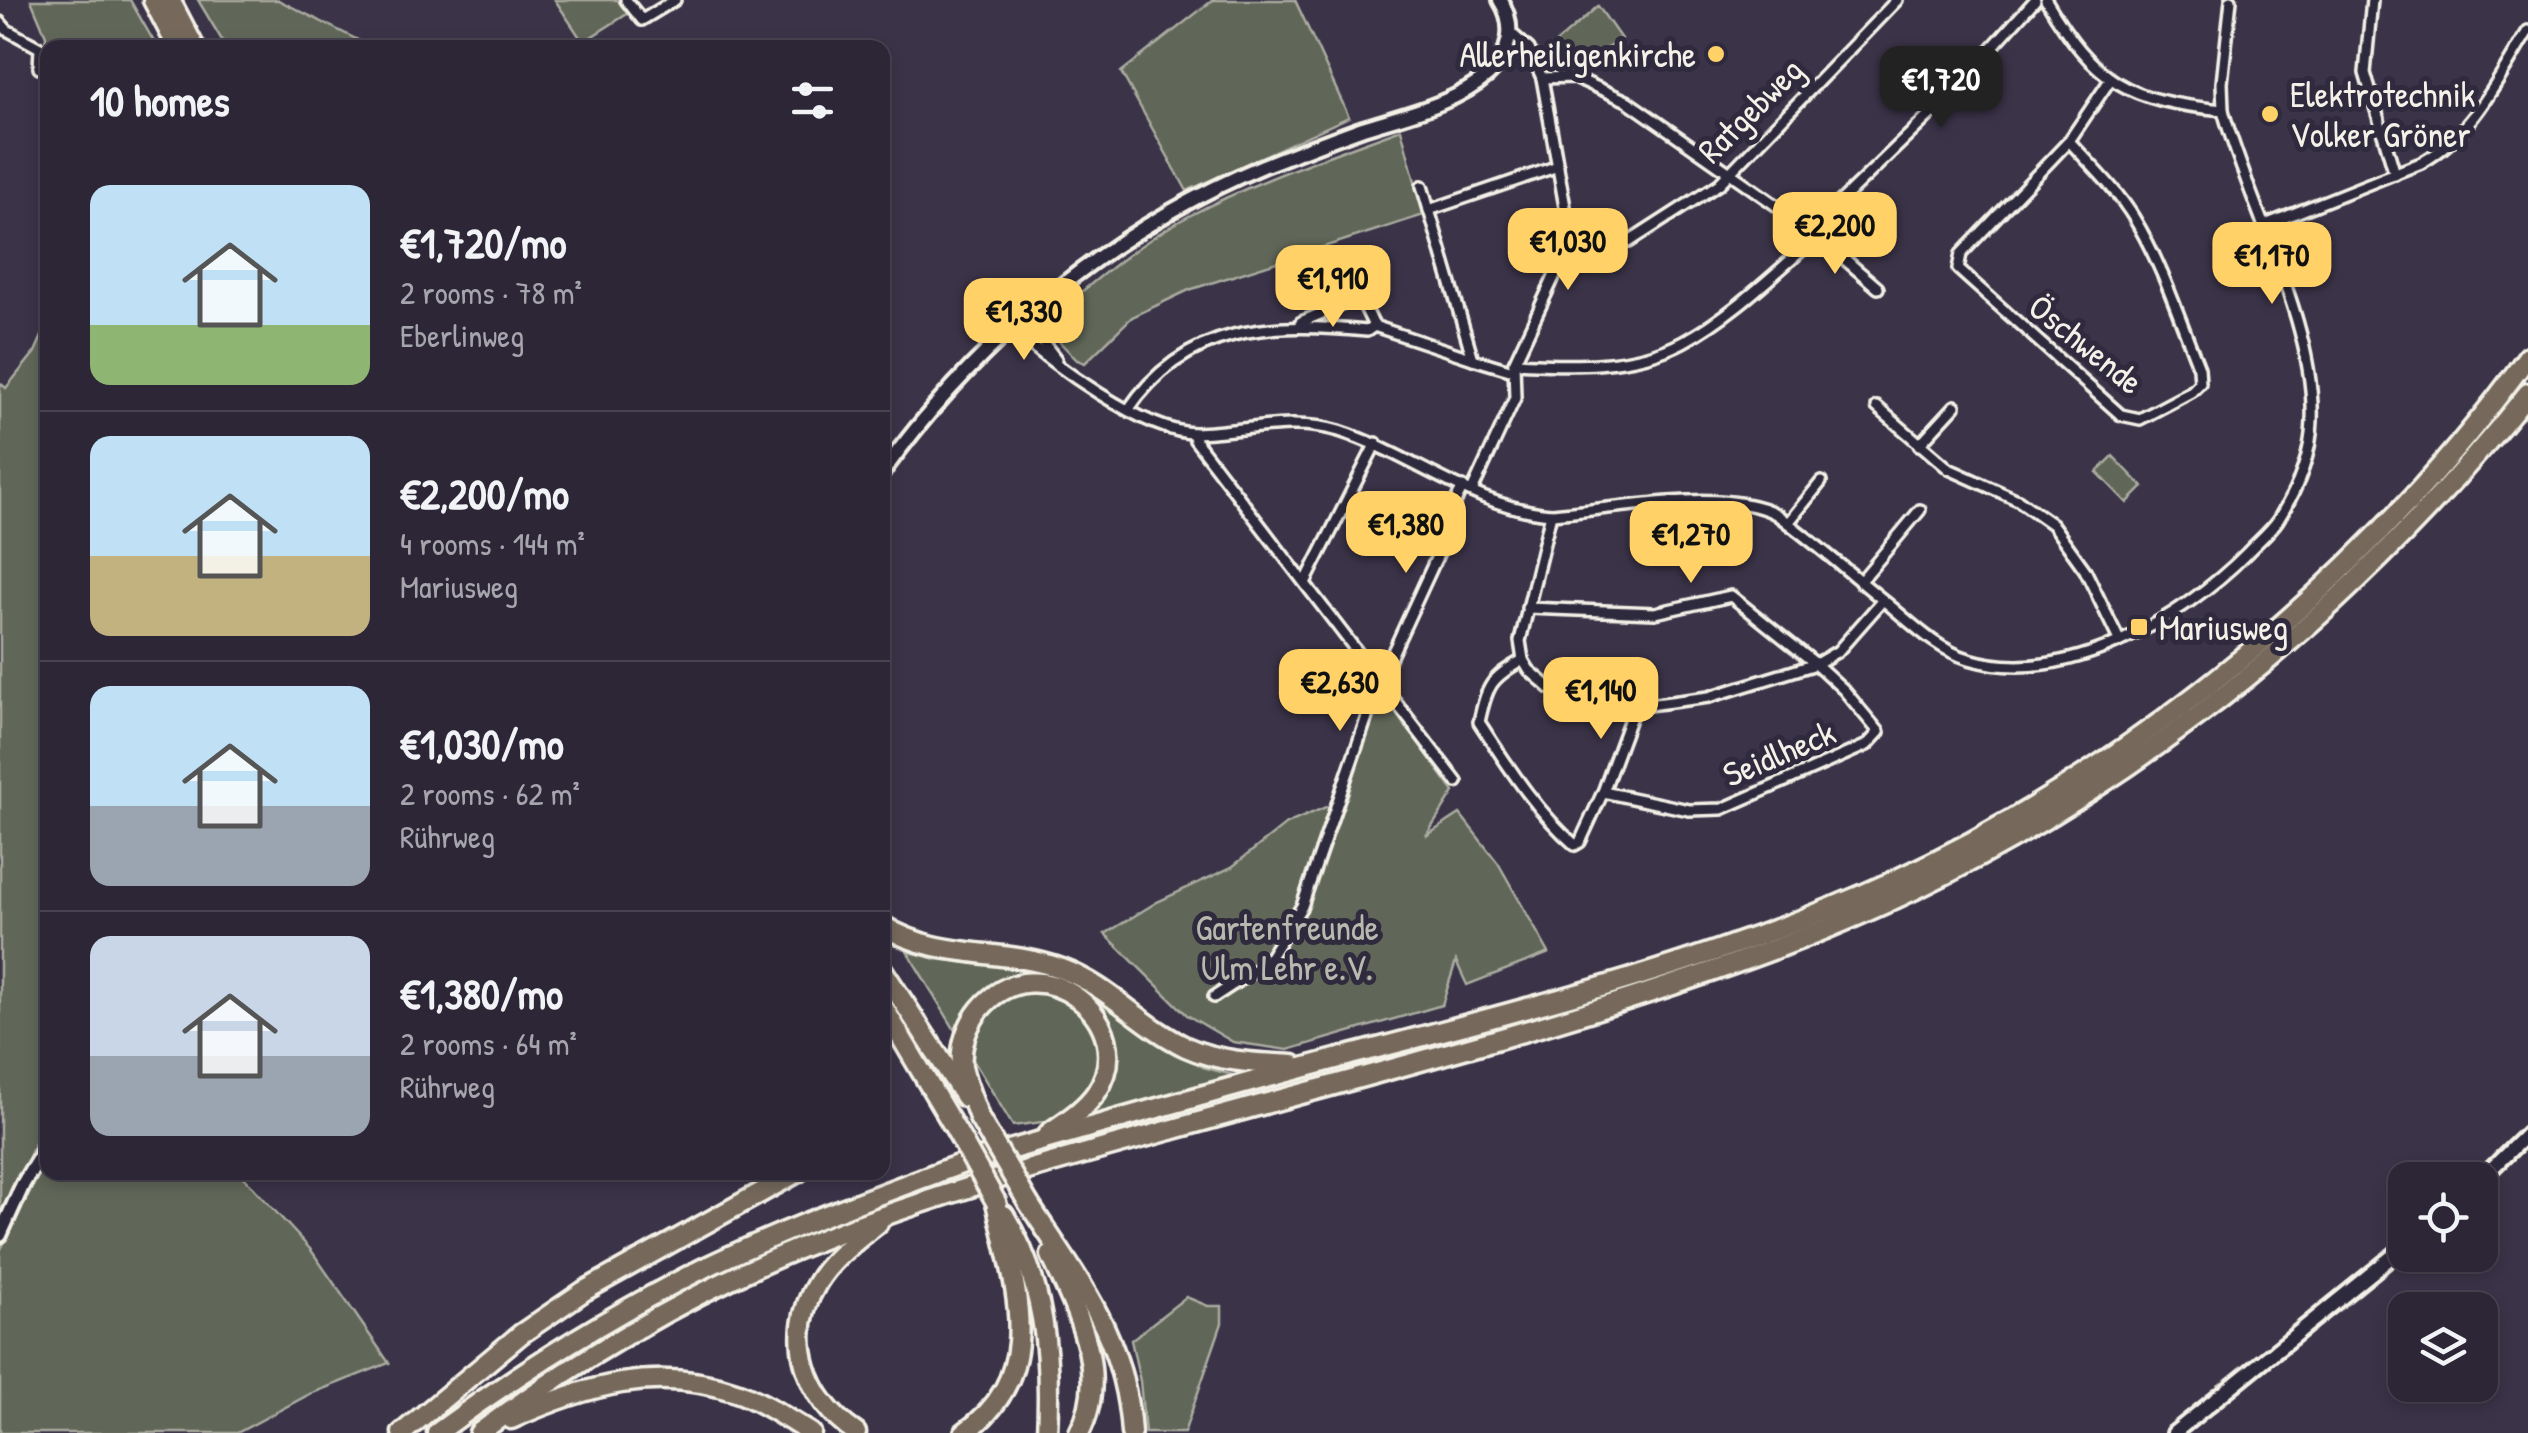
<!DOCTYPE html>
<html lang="en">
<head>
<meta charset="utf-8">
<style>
	:root { --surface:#2c2636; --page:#383242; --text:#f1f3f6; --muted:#a6a5ad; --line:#484351; --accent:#ffd166 }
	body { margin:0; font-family:"Patrick Hand",sans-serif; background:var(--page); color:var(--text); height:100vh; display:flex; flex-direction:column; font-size:38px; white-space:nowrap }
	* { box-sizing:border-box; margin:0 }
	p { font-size:32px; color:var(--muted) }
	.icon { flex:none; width:55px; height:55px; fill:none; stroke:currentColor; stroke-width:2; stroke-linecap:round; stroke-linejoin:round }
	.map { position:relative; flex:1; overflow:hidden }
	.drawer { position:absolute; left:40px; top:40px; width:850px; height:1140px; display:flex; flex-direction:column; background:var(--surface); border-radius:20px; box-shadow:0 5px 15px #0003,0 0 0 2px var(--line) }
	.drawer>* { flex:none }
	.controls { position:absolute; left:2388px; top:1162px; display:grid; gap:20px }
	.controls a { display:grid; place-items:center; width:110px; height:110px; border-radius:20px; background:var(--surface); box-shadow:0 5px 15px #0003,0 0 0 2px var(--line); font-size:50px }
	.price { position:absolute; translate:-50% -85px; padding:0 22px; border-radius:20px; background:var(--accent); color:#111; font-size:32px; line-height:65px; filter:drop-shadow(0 2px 5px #0008) }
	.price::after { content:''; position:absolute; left:50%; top:60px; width:30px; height:22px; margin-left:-15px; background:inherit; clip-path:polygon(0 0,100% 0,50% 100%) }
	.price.selected { background:#222; color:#fff }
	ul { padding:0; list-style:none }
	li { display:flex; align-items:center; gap:30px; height:250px; padding:0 50px }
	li+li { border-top:2px solid var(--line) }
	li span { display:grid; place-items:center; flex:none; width:280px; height:200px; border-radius:20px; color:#555 }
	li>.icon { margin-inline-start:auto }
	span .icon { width:120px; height:120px; fill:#fffc; stroke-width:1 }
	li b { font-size:42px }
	h2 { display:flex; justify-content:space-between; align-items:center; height:120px; padding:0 50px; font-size:42px }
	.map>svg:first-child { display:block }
	.green { fill:#606659; stroke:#aaaca0; stroke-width:2.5 }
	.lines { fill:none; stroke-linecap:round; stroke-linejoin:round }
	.street-casing { stroke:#f4f1e8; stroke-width:16 }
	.secondary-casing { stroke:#f4f1e8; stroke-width:20 }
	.highway-casing { stroke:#f4f1e8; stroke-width:25 }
	.street { stroke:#2f2a3d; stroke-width:9 }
	.secondary { stroke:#2f2a3d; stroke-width:12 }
	.highway { stroke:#76695c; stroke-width:18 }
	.highway-bridge-casing { stroke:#f4f1e8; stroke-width:25; stroke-linecap:butt }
	.highway-bridge { stroke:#76695c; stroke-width:18 }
	.poi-dot { fill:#ffd166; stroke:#2f2a3d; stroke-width:4 }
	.labels { text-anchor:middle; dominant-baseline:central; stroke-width:10; stroke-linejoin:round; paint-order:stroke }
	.poi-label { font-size:35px; fill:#f4f1e8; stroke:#2f2a3d; text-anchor:start }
	.street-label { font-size:35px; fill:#f4f1e8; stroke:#2f2a3d }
	.park-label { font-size:35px; fill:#b9b9af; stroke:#2f2a3d }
</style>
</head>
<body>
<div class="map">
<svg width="2528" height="1433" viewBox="0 0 2528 1433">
	<rect width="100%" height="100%" fill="#3b3348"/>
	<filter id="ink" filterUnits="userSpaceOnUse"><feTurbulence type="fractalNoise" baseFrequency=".01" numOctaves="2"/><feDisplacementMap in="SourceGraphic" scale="20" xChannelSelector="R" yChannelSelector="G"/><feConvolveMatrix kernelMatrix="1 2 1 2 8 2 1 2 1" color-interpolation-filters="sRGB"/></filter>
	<g filter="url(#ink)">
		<!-- green -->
		<g class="green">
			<path d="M31,0H130L157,47L48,48L47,67L41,64L46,36Z"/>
			<path d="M198,0H278L372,47H226Z"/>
			<path d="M555,0H618L627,14L583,42Z"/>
			<path d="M1213,0H1295L1349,117L1187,191L1121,72Z"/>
			<path d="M1598,6L1621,39L1569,72L1542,55Z"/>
			<path d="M1401,129L1424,215L1189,290L1132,317L1085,363L1077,360L1054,336L1057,312C1098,278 1140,242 1187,217C1255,181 1329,156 1401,129Z"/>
			<path d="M47,325V1125L36,1141L0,1223V383L6,388L35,352Z"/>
			<path d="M2113,456L2143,487L2127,503L2097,472Z"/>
			<path d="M1381,691L1454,792L1426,836L1460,814L1498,863L1549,953L1467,985L1456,961L1442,1005L1288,1050L1233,1042L1187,1015L1105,934L1157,902L1232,867L1286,824L1347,798Z"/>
			<path d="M907,951L935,959L1046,971L1104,1001L1203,1067L1233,1075L1094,1115L1013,1126Z"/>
			<path d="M47,1159L48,1172L240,1173L311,1250L389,1363L310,1394L237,1433H0V1251Z"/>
			<path d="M1186,1297L1208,1306H1222V1323L1184,1433H1145L1140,1381L1131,1340Z"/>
		</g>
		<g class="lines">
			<defs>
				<g id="street">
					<path d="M626,0L642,20L675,0"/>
					<path d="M2046,0C2095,83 2128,101 2223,110"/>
					<path d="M2372,0L2365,73L2395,174"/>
					<path d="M0,22L7,30L40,48L39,68"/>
					<path d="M1542,78L1574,77L1627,101L1807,227H1814L1818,236L1878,288"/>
					<path d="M2069,141C2092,166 2117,190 2134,218C2162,264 2179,318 2199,368L2200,383L2191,392L2140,419L2121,415L1958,269L1961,254L2069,141L2110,80"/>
					<path d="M1422,186L1473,359L1513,371"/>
					<path d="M1429,210L1558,166"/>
					<path d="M2263,226L2421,163C2472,135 2498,79 2528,31"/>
					<path d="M1814,227L1943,102L2035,0"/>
					<path d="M1629,242L1719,184L1897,0"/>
					<path d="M1347,266L1360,297"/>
					<path d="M1024,318L1056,359"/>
					<path d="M1301,322L1360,297L1374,326"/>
					<path d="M1012,329C1050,362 1145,433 1195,433C1243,432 1292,417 1339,431C1411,454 1474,508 1551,514C1612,510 1723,486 1776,514C1815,543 1851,574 1888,604C1912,624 1938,650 1969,659C2064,688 2182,619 2247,553C2257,542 2270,532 2278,520C2297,490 2311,457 2312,421C2316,323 2248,205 2223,110L2222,83L2231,0"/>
					<path d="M1514,363C1568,366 1633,369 1683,342C1733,315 1775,273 1818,236"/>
					<path d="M1877,407L1949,469L2018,500L2052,524L2085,570L2119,640"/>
					<path d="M1128,410C1186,324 1273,322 1367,331L1374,326L1473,359"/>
					<path d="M1193,433L1195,440L1457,782"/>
					<path d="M1919,445L1955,406"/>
					<path d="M1472,491L1515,398L1514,363L1555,275L1567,218L1542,78L1529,49L1511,33"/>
					<path d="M1551,514L1520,641L1523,660L1529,670L1550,688L1564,694L1648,705L1709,697L1816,664L1838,651L1883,600"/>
					<path d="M1788,523L1821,482"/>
					<path d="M1860,582L1920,510"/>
					<path d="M1305,583L1376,443"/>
					<path d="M1523,660C1490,678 1487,686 1479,722C1508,766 1535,810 1575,845L1580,842L1603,792L1689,810L1722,809L1867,745L1879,732L1844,690L1816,664L1731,596L1655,613L1527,608"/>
					<path d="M1603,792L1635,705"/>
					<path d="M1214,997L1266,963L1302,906L1379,682L1440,550L1437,537L1463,487"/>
				</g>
				<g id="secondary">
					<path d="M882,473C979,339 1111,230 1263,166C1296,153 1329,140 1363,128C1404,115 1455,104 1488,75C1511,54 1516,25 1500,0"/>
					<path d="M2480,1180L2528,1133"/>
					<path d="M0,1235L23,1184L48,1143"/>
					<path d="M2174,1433L2405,1246"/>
				</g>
				<g id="highway">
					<path d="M153,0L178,48"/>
					<path d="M170,0L195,48"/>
					<path d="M882,925C938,961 1002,947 1062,969C1109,986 1141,1026 1186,1047C1219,1062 1257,1063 1293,1065"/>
					<path d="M882,969L965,1097"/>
					<path d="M882,1005L957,1132"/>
					<path d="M979,1118C974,1102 965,1083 962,1066C960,1046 967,1025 980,1009C1038,939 1144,1022 1096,1093C1084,1110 1066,1121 1049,1133"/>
					<path d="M1029,1204C1079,1282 1125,1336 1131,1433"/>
					<path d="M1004,1215C1045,1283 1051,1355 1047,1433"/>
					<path d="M1051,1255C1076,1311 1111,1373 1079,1433"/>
					<path d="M511,1419C584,1386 657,1365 736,1392C762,1401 787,1419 811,1433"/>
					<path d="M402,1433L521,1334L584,1291L798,1172"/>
					<path d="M437,1433C521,1371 609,1316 702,1269C786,1228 876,1196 963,1163C1091,1127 1219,1090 1347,1056C1531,1008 1718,961 1891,882C2132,771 2373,572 2528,356"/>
					<path d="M479,1433C573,1363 674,1302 783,1255C909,1201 1042,1165 1174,1129C1381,1071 1592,1019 1793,942C2085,830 2333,636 2528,393"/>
					<path d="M856,1433C806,1400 784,1337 817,1283C831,1259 856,1241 878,1223"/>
					<path d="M964,1433C1049,1373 1014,1286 996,1202"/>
				</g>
			</defs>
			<!-- street casing -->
			<use href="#street" class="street-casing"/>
			<!-- secondary casing -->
			<use href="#secondary" class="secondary-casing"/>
			<!-- highway casing -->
			<use href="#highway" class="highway-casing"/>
			<!-- street -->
			<use href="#street" class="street"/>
			<!-- secondary -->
			<use href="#secondary" class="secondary"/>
			<!-- highway -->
			<use href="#highway" class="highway"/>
			<defs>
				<g id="highway-bridge">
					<path d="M979,1118L1029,1204"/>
					<path d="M957,1132L996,1202"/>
				</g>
			</defs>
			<!-- highway-bridge casing -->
			<use href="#highway-bridge" class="highway-bridge-casing"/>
			<!-- highway-bridge -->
			<use href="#highway-bridge" class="highway-bridge"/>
		</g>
	</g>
	<!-- markers -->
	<g class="poi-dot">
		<circle cx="1716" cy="54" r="10"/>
		<circle cx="2270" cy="114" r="10"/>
		<rect x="2129" y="617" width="20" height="20" rx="5"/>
	</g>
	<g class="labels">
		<!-- poi labels -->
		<g class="poi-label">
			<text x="1696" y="54" text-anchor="end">Allerheiligenkirche</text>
			<text x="2290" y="94">Elektrotechnik<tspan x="2290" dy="40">Volker Gröner</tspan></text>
			<text x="2159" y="627">Mariusweg</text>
		</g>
		<!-- street labels -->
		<g class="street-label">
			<text transform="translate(1750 110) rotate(-45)">Ratgebweg</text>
			<text transform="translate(2086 344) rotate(39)">Öschwende</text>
			<text transform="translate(1779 753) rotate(-23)">Seidlheck</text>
		</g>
		<!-- park labels -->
		<g class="park-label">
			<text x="1287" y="927">Gartenfreunde<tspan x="1287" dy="40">Ulm Lehr e.V.</tspan></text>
		</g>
	</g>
</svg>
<div class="controls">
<a><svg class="icon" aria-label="locate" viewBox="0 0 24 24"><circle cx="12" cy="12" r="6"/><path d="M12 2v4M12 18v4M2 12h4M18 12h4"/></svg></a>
<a><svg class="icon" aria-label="layers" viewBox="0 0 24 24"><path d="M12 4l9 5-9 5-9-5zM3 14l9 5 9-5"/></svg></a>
</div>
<b class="price selected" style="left:1941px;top:131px">€1,720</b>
<b class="price" style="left:1835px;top:277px">€2,200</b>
<b class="price" style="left:1568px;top:293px">€1,030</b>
<b class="price" style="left:2272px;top:307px">€1,170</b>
<b class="price" style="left:1333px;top:330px">€1,910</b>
<b class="price" style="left:1024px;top:363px">€1,330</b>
<b class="price" style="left:1406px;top:576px">€1,380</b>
<b class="price" style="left:1691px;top:586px">€1,270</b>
<b class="price" style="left:1340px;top:734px">€2,630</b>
<b class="price" style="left:1601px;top:742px">€1,140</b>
<section class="drawer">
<h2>10 homes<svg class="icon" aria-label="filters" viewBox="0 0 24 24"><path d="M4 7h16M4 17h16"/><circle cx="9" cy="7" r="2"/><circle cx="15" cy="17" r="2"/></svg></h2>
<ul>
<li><span style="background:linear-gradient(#bfe0f5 70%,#8fb573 0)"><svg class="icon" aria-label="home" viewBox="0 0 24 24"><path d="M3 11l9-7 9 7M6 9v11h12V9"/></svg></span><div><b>€1,720/mo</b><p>2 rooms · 78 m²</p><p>Eberlinweg</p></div></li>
<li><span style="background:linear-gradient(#bfe0f5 60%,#c2b280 0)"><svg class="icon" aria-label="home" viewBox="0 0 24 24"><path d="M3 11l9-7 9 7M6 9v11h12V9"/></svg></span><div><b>€2,200/mo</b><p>4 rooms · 144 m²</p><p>Mariusweg</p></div></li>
<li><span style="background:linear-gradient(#bfe0f5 60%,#9aa5b1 0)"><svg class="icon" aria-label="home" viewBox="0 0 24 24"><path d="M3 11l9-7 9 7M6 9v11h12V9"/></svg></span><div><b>€1,030/mo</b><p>2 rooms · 62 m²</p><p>Rührweg</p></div></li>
<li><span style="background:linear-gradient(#c9d6e8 60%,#9aa5b1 0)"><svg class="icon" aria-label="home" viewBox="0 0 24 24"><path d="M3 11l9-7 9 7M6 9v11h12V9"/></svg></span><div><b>€1,380/mo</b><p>2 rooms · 64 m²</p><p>Rührweg</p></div></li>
</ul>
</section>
</div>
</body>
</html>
